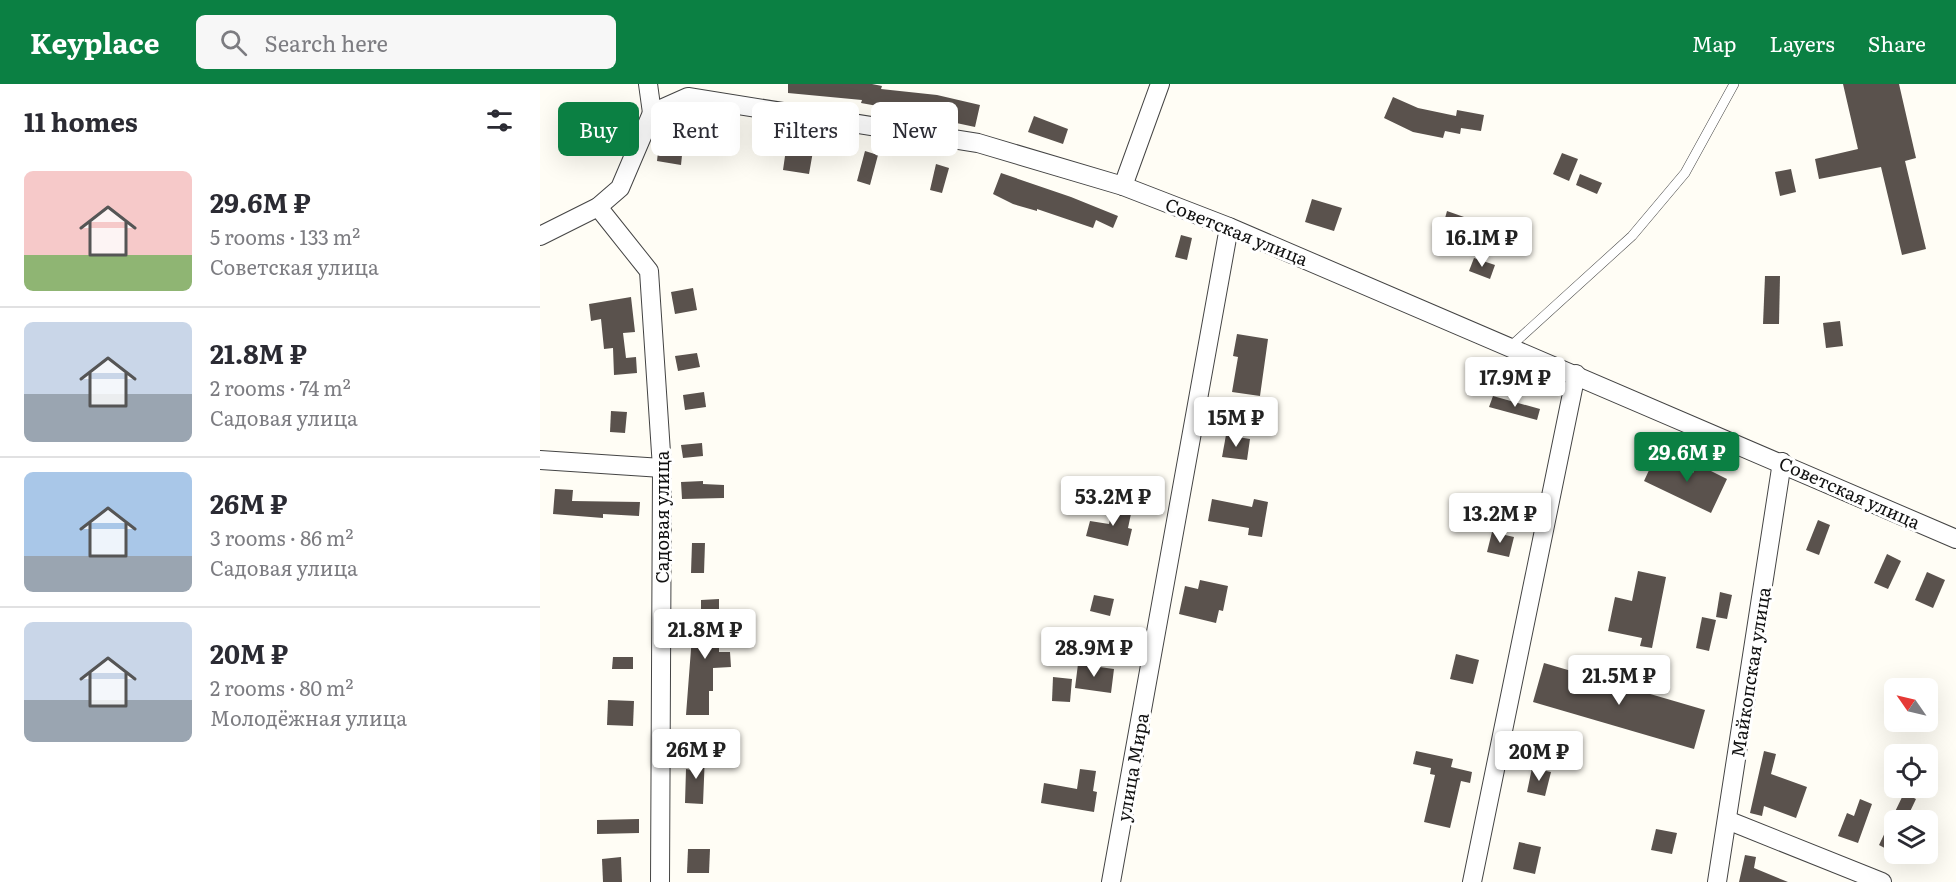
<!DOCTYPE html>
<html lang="en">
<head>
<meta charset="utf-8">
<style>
	:root { --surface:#fff; --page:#f7f7f7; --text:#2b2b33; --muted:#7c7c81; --line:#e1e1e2; --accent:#0b8043 }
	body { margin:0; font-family:Literata,serif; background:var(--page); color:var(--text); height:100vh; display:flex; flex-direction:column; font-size:22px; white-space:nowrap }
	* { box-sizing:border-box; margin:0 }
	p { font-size:20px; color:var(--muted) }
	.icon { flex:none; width:33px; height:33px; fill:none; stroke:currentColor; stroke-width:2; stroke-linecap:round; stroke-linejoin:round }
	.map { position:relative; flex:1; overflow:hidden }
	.sheet { display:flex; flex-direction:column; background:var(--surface); width:540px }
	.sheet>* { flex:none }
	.guide { position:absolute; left:18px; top:18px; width:570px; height:54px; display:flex; gap:12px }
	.needle { width:39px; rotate:304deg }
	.controls { position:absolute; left:1344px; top:594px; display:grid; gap:12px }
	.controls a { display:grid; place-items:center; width:54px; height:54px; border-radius:9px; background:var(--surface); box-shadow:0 6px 24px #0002; font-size:30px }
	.price { position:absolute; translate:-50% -51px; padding:0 14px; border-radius:6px; background:#fff; color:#222; font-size:20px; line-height:39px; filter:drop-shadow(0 2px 3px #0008) }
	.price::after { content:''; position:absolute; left:50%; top:36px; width:18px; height:14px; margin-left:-9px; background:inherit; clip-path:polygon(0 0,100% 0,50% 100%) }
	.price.active { background:var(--accent); color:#fff }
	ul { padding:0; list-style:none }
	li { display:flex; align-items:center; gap:18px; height:150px; padding:0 24px }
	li+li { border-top:2px solid var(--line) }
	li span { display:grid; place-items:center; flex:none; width:168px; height:120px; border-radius:9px; color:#555 }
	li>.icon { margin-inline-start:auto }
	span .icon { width:72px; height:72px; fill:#fffc; stroke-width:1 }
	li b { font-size:26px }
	h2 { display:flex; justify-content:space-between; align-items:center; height:72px; padding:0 24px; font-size:26px }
	.tag { padding:0 21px; border-radius:9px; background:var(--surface); box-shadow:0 6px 24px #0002; font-size:21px; line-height:54px }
	.tag.active { background:var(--accent); color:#fff }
	header { display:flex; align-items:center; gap:36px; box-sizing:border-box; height:84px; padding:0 30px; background:var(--accent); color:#fff }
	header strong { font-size:28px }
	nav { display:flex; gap:33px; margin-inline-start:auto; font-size:21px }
	.search { width:420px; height:54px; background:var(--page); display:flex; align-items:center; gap:15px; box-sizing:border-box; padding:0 21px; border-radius:9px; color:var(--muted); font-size:22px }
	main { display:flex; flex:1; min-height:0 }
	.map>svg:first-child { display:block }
	.building { fill:#5a524d }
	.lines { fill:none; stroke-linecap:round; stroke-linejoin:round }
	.lane-casing { stroke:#444; stroke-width:10 }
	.street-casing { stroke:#444; stroke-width:20 }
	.lane { stroke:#fff; stroke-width:9 }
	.street { stroke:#fff; stroke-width:18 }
	.labels { text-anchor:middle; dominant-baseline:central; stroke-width:6; stroke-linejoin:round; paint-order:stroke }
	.street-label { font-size:18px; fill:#111; stroke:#fff }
</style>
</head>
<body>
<header>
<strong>Keyplace</strong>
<div class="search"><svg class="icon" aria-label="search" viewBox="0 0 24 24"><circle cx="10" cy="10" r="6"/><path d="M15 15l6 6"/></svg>Search here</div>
<nav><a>Map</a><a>Layers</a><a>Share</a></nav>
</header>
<main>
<section class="sheet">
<h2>11 homes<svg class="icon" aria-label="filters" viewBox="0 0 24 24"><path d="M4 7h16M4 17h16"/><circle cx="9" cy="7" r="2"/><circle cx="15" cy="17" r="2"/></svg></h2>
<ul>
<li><span style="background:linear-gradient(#f6c9c9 70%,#8fb573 0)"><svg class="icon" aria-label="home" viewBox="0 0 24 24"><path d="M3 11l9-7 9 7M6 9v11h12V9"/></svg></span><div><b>29.6M ₽</b><p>5 rooms · 133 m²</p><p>Советская улица</p></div></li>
<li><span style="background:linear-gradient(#c9d6e8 60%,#9aa5b1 0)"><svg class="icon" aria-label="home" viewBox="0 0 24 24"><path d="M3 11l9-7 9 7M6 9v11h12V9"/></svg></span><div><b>21.8M ₽</b><p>2 rooms · 74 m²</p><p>Садовая улица</p></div></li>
<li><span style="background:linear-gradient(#a9c7e8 70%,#9aa5b1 0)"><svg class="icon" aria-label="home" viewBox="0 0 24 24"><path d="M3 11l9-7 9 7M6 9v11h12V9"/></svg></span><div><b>26M ₽</b><p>3 rooms · 86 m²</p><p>Садовая улица</p></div></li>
<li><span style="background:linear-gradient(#c9d6e8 65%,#9aa5b1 0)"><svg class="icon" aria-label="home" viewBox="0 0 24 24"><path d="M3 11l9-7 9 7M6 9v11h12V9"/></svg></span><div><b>20M ₽</b><p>2 rooms · 80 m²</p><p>Молодёжная улица</p></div></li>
</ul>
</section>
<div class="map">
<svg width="1416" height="798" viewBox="0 0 1416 798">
	<rect width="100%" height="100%" fill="#fffdf5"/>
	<!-- building -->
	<g class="building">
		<path d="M248,0H332L342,2L341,5L397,11L440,21L435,43L393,34V32L321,19L322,16L248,9Z"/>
		<path d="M1303,0H1359L1376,74L1365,77L1386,165L1362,171L1341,83L1279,95L1275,75L1318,65Z"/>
		<path d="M853,13L878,24L916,32L917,26L944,31L941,47L921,44L920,50L905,47L903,54L873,48L844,34Z"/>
		<path d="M494,32L528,45L523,60L488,48Z"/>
		<path d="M254,41L284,46L282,57L275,56L269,90L243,86L245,72L228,70L231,43L253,45Z"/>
		<path d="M48,58V71L30,72L29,59Z"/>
		<path d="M119,59L143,62L141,81L117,77Z"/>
		<path d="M325,67L338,71L330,101L317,97Z"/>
		<path d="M1022,69L1038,75L1029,97L1013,90Z"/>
		<path d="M396,80L409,84L402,109L390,106Z"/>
		<path d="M1251,85L1256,108L1240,112L1235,88Z"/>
		<path d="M461,89L531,113L578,132L573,144L556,136L553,144L497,125V127L473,120L453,110Z"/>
		<path d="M1040,90L1062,99L1057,110L1036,101Z"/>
		<path d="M772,115L802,124L794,147L765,138Z"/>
		<path d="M907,127L941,139L935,156L902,145Z"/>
		<path d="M641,151L652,154L647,176L635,173Z"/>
		<path d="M934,174L955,181L950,195L929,187Z"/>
		<path d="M1225,192H1240L1239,240H1223Z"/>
		<path d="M153,204L157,226L135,230L131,208Z"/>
		<path d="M91,213L95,248L83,249L86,274L96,273L97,289L74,291L73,264L64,265L61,235L51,237L49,220Z"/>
		<path d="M1300,237L1303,262L1286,264L1283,239Z"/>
		<path d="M697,250L728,255L720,312L692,308L698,273L693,272Z"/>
		<path d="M157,269L160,283L138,287L135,272Z"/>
		<path d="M164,308L166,323L145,326L143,311Z"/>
		<path d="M953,312L1000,325L997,336L949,323Z"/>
		<path d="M71,327L87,328L85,349L70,348Z"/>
		<path d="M686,351L710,355L707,376L682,373Z"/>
		<path d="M162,359L163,372L143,374L141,361Z"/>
		<path d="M1116,371L1153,389L1157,380L1187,395L1171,429L1104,397Z"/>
		<path d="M163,397V400L184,401V414L142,415L141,398Z"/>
		<path d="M15,405L33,406L32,417L100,418L99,432L63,430V434L13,430Z"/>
		<path d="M672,415L712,423L714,415L728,418L722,453L708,451L709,444L668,437Z"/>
		<path d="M573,421L592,425L588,444L592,445L588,462L546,452L550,437L569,440Z"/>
		<path d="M1278,436L1290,441L1279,471L1266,466Z"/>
		<path d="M952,448L974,453L969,473L947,468Z"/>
		<path d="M152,459H165L164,489H151Z"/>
		<path d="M1347,470L1361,477L1348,505L1334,499Z"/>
		<path d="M1098,487L1126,493L1112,564L1100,562L1102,554L1068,547L1075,513L1092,517Z"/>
		<path d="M1387,488L1405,496L1393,524L1375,516Z"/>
		<path d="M660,496L688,502L683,527L679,526L676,539L639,530L645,502L658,505Z"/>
		<path d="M1180,508L1192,511L1187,535L1176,533Z"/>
		<path d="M554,511L574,515L570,532L550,527Z"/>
		<path d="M179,515V568H190L191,583L173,584V607H169V631H146L152,552L161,551V516Z"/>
		<path d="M1162,533L1176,536L1169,567L1156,564Z"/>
		<path d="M916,570L939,576L933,600L910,595Z"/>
		<path d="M73,573H93V585H72Z"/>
		<path d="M1004,579L1165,626L1154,665L993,618Z"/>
		<path d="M538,580L574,585L571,609L535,604Z"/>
		<path d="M513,593L532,595L530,618L512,617Z"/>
		<path d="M68,616L94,617L93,642L67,641Z"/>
		<path d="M876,667L913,675L911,683L932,688L930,699L921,697L910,744L884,738L895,691L890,690L891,684L873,680Z"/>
		<path d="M1224,667L1236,670L1231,690L1267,703L1256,734L1224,722L1222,732L1210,729Z"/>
		<path d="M152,670H165L163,720L145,719L146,685L152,686Z"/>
		<path d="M992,684L1011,688L1005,712L987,708Z"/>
		<path d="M540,685L556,687L553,707L557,708L554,728L501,719L504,699L537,705Z"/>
		<path d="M1364,709L1376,715L1366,736H1354V769L1339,761Z"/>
		<path d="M1320,715L1332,720L1318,759L1298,752L1307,729L1314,732Z"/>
		<path d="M99,735V749L57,750V736Z"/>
		<path d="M1116,745L1137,749L1132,770L1111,766Z"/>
		<path d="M979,758L1001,763L995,790L973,785Z"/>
		<path d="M148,765H170L169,789H147Z"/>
		<path d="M1205,771L1216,773L1214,784L1248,798H1199Z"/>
		<path d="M81,773L82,798H63L62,775Z"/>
	</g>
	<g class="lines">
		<defs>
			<path id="lane" d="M971,262L1092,152L1145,89L1194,0"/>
			<g id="street">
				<path d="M108,0L112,29"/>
				<path d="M583,102L620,0"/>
				<path d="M58,123L109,187L122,384L120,798"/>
				<path d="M0,152L58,123L80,104L112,29L148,13L438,59L583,102L689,143L1416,455"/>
				<path d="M0,376L122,384"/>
				<path d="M1187,736L1342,798"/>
				<path d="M571,798L689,143"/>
				<path d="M932,798L1036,290"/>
				<path d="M1177,798L1242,378"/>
			</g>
		</defs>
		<!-- lane casing -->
		<use href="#lane" class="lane-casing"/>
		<!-- street casing -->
		<use href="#street" class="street-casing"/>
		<!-- lane -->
		<use href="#lane" class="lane"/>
		<!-- street -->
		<use href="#street" class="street"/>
	</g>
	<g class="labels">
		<!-- street labels -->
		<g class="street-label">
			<text transform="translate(697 147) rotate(22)">Советская улица</text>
			<text transform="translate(1310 408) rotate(24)">Советская улица</text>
			<text transform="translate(121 433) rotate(-90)">Садовая улица</text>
			<text transform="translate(1210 588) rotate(-81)">Майкопская улица</text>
			<text transform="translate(592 683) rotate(-80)">улица Мира</text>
		</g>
	</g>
</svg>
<div class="controls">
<a><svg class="needle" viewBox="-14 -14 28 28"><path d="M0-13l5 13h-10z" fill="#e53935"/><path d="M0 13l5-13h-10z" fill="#7c7c81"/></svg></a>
<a><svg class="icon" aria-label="locate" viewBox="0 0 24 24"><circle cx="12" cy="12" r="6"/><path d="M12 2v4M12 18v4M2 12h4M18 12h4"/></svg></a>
<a><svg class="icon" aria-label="layers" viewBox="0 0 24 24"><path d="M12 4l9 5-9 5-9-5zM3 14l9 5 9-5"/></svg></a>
</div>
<b class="price" style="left:942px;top:184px">16.1M ₽</b>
<b class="price" style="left:975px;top:324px">17.9M ₽</b>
<b class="price" style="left:696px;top:364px">15M ₽</b>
<b class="price active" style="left:1147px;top:399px">29.6M ₽</b>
<b class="price" style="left:573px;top:443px">53.2M ₽</b>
<b class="price" style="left:960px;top:460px">13.2M ₽</b>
<b class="price" style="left:165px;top:576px">21.8M ₽</b>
<b class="price" style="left:554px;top:594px">28.9M ₽</b>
<b class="price" style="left:1079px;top:622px">21.5M ₽</b>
<b class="price" style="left:156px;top:696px">26M ₽</b>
<b class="price" style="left:999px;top:698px">20M ₽</b>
<div class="guide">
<a class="tag active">Buy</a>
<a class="tag">Rent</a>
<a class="tag">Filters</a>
<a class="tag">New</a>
</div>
</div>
</main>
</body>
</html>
